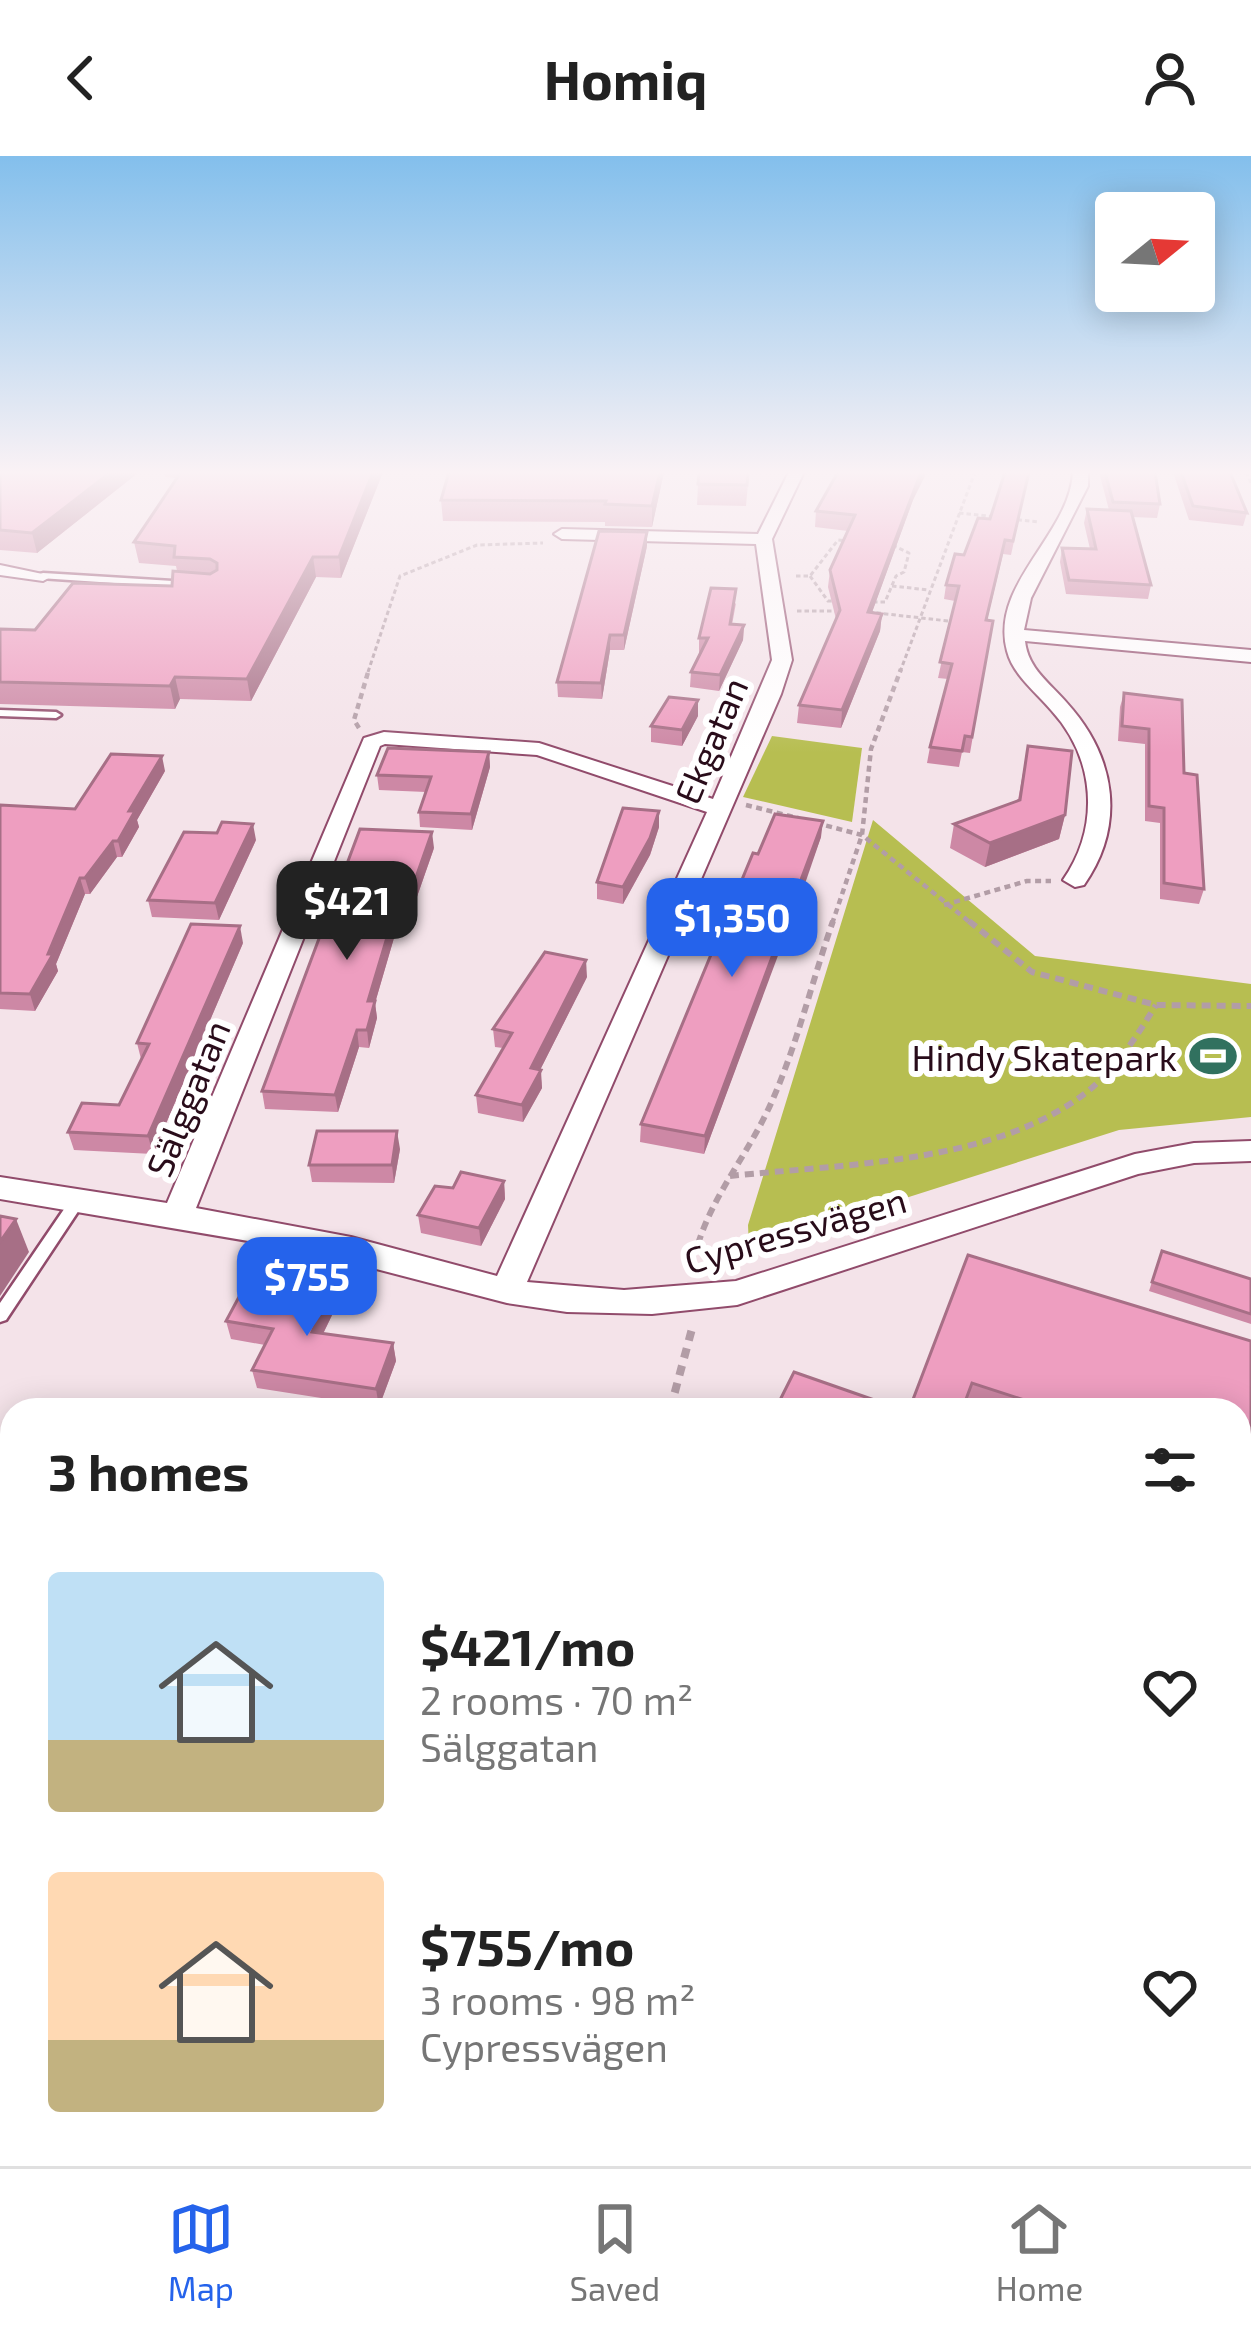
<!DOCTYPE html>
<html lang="en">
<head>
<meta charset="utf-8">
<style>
	:root { --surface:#fff; --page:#f6f6f6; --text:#222; --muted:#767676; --line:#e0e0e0; --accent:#2563eb }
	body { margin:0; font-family:"Exo 2",sans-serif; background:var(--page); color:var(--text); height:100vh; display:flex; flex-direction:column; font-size:45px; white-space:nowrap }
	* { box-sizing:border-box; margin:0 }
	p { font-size:39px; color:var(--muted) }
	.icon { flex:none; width:66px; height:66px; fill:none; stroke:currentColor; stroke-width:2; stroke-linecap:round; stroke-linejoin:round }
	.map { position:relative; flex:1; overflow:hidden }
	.details { position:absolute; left:0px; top:1242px; width:1251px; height:768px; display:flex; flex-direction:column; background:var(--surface); border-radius:36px 36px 0 0; box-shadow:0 6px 30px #0003 }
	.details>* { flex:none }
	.needle { width:78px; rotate:72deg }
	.buttons { position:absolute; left:1095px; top:36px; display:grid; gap:24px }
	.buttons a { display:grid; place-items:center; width:120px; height:120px; border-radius:12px; background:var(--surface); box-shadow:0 6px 30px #0003; font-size:60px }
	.price { position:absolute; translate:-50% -102px; padding:0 27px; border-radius:24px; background:var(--accent); color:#fff; font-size:39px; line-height:78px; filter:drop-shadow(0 3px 6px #0008) }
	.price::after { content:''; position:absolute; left:50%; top:72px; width:36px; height:27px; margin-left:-18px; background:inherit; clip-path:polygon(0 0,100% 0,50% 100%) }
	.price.active { background:#222; color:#fff }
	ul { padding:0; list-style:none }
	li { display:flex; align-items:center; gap:36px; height:300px; padding:0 48px }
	li span { display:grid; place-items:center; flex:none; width:336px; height:240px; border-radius:12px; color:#555 }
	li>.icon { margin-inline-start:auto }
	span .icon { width:144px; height:144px; fill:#fffc; stroke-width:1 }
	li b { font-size:51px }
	h2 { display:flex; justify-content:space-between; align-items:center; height:144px; padding:0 48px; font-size:51px }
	header { display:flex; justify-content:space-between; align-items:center; height:156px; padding:0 48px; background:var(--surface); font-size:54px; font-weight:700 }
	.menu { display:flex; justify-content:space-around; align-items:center; height:168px; border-top:3px solid var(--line); background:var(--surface); font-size:33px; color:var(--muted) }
	.menu a { display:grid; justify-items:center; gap:6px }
	.menu .active { color:var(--accent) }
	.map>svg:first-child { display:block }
	.green { fill:#b7be51 }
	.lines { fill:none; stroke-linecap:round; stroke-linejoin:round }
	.lane-casing { stroke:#914b6b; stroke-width:5 }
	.street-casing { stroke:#914b6b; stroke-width:4 }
	.highway-casing { stroke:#ccc5c8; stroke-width:4 }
	.path-far4 { stroke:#b29da6; stroke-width:3; stroke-dasharray:4.5 3; stroke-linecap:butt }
	.path-far3 { stroke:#b29da6; stroke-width:4.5; stroke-dasharray:6 4.5; stroke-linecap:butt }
	.path-far2 { stroke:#b29da6; stroke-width:6; stroke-dasharray:9 6; stroke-linecap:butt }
	.path-far1 { stroke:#b29da6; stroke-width:8; stroke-dasharray:10 8; stroke-linecap:butt }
	.path { stroke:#b29da6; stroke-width:9; stroke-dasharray:14 9; stroke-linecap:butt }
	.lane { fill:#fff; fill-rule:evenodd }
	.street { fill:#fff; fill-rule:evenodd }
	.highway { fill:#f7a9ca; fill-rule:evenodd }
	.wall { fill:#cd88a5 }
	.shaded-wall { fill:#a76f86 }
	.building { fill:#ee9ec0; stroke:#a76f86; stroke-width:3 }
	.labels { text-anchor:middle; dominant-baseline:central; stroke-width:12; stroke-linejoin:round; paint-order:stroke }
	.street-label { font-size:36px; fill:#290c1a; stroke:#fff }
	.poi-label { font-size:36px; fill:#290c1a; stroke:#fff; text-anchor:end }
</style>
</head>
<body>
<header><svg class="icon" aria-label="back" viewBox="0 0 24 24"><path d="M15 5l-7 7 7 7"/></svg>Homiq<svg class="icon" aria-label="person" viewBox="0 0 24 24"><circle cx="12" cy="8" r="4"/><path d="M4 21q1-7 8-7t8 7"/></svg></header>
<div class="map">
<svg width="1251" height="2010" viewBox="0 0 1251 2010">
	<rect width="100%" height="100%" fill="#f4e3e9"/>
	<!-- green -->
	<g class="green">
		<path d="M772,580L862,592L852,666L743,641Z"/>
		<path d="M873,664L1035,800L1251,828V961L1119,974L749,1092L748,1069Z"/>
	</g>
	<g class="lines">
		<defs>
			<g id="lane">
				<path d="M43,417L189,426L193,429L189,432L40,422V418Z"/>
				<path d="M0,554L56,556L61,559L56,562L0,560Z"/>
				<path d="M78,1039L86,1044L83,1048L6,1164L0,1166V1147L73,1040Z"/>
			</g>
			<g id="street">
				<path d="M789,316H804L772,383L792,504L781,538L527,1126L624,1134L736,1125L1135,998L1194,987L1251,985V1005L1194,1007L1138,1018L737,1149L652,1158L567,1156L507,1147L307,1095L0,1043V1021L167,1047L364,582L384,576L539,587L713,643L772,504L756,388L562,383L554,378L562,373L758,378ZM385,588L537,599L707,656L497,1120L351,1081L196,1052L380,590Z"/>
				<path d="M1073,316H1088V330L1031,442L1024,474L1251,494V506L1025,485C1028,513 1050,527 1067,547C1116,601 1126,669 1084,729L1075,731L1063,724C1100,671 1096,603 1051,554C1036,536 1013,519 1007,495C989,428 1070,379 1073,316Z"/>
				<path d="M0,409L52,420L43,425L0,419Z"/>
			</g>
			<g id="highway">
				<path d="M0,1550L12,1551V1625L0,1624Z"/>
				<rect x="1239" y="1607" width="12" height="78"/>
				<path d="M0,1705L12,1707V1789L0,1787Z"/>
				<rect x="1239" y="1777" width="12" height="84"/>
			</g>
		</defs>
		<!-- lane casing -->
		<use href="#lane" class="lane-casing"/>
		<!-- street casing -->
		<use href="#street" class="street-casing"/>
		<!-- highway casing -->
		<use href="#highway" class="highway-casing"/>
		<!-- path-far4 -->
		<g class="path-far4">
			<path d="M1246,316L1251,327"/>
			<path d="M959,357L997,361"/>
			<path d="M1010,363L1039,366"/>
			<path d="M796,420H810L838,384L849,385"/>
			<path d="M810,420L828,445H836"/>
			<path d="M892,430L929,434"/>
			<path d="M873,446H885L896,420L904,416L909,397L892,389"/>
			<path d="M797,455H838"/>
			<path d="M869,456L957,466"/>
			<path d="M368,516L400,420L477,389L543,387"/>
			<path d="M900,516L975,316"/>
		</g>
		<!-- path-far3 -->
		<g class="path-far3">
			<path d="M359,572L354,564L369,513"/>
			<path d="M746,649L798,662"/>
			<path d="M816,667L862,679L972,768"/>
			<path d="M944,749L1027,725H1051"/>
			<path d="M832,768L862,679L871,593L901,513"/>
		</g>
		<!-- path-far2 -->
		<g class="path-far2">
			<path d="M969,765L1032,816L1156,849L1251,850"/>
			<path d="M730,1020C843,1008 1004,1008 1094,930C1120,907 1138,878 1156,849"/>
			<path d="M698,1088C713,1040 744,1003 766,958C795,898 811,828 833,765"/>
		</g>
		<!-- path-far1 -->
		<g class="path-far1">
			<path d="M689,1115L698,1085"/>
			<path d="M670,1254L693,1169"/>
		</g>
		<!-- path -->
		<path class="path" d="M429,2010L433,1998"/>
		<!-- lane -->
		<use href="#lane" class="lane"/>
		<!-- street -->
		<use href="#street" class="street"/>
		<!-- highway -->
		<use href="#highway" class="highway"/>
	</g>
	<!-- wall -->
	<g class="wall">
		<path d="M0,316H139L37,397L0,394Z"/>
		<path d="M164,316H383L341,422L316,421L251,545L180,543L175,553L0,548V473L35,474L172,430L177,415L176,410L139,407L134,386L177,322L165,321Z"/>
		<path d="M664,316L652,371L605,370V366L443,365L441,344Z"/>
		<path d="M749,316L746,350L697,349L698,328Z"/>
		<path d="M838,316H925L913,344L872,456L882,458L880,475L841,572L797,567L799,549L836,463L828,431L830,414L848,375L815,371L816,355Z"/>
		<path d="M1029,316L1011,399L1003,398L987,464L993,465L970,597L962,596L959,611L927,607L930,591L948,523L938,522L955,445L944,443L946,429L964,399Z"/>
		<path d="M1099,316H1154L1160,348L1157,362L1132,361L1151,429L1148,443L1066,438L1060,406L1062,392L1090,393L1084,367L1087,353L1109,354Z"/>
		<path d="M1173,316H1230L1247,357L1243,370L1189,364Z"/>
		<path d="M647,390L624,494H610L602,543L558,541L557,526Z"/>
		<path d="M736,447L732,469H744L743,484L719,535L690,531L691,516L701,497H699V482Z"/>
		<path d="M1124,537L1184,617L1204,733L1199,748L1160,743V667L1145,665V588L1118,585L1120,551Z"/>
		<path d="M698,560L682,590L651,586V570Z"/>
		<path d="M1028,590L1065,659L1059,683L985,711L950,692L954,668L1018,644Z"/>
		<path d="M489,596L490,611L472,674L420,671L419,656L426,636L379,634L377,619Z"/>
		<path d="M165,615L137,664L139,671L122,701H117L90,738H85L56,808L58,815L35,855L0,853V649L75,653Z"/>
		<path d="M659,655V671L650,699L623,748L597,743V726Z"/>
		<path d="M821,681L704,998L640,986L641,968L758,698Z"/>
		<path d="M256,684L219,764L152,761L148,744Z"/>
		<path d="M434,692L405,775H396L375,847L377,862L369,892L359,891L338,956L265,953L262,935Z"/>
		<path d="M243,787L153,998L74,994L68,976L119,949L141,903L137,887Z"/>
		<path d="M587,821L540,914L542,932L523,966L478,957L476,939L503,892L495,891L493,873Z"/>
		<path d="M400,993L394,1027L312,1026L309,1009Z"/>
		<path d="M504,1025L505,1043L481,1090L421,1077L418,1059L453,1032Z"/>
		<path d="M1162,1095L1251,1123V1168L1149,1135Z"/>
		<path d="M968,1099L1251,1185V1354L1239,1350V1254H909Z"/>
		<path d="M329,1139L333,1157L323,1178L393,1187L396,1205L379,1251L257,1232L252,1214L265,1189L231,1183L226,1165Z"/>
	</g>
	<!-- shaded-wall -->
	<g class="shaded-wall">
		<path d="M111,316H139L37,397L32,377Z"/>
		<path d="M373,316H383L341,422L339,401Z"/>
		<path d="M660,316H664L652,371V350Z"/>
		<path d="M921,316H925V320L913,344L866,473L868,456Z"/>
		<path d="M647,376V390L624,494V479Z"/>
		<path d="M313,401L316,421L251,545L247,523Z"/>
		<path d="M882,458L880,475L841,572L842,554Z"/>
		<path d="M744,469L743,484L719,535L720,519Z"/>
		<path d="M610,479V494L602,543L601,527Z"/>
		<path d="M175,521L180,543L175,553L170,530Z"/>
		<path d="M698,544V560L682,590V574Z"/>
		<path d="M489,596L490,611L472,674L471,658Z"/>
		<path d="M162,600L165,615L137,664L139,671L122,701L118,685L129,655Z"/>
		<path d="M659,655V671L650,699L623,748V731Z"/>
		<path d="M1065,659L1059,683L985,711L990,687Z"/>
		<path d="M823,665L821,681L807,722L704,998L705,980Z"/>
		<path d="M253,668L256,684L219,764L215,747Z"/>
		<path d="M432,676L434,692L405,775L403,758Z"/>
		<path d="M113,685L117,701L90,738L85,722Z"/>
		<path d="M80,722L85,738L56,808L58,815L35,855L30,838Z"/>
		<path d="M394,758L396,775L375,847L377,862L369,892L367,874L368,845Z"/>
		<path d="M240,770L243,787L153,998L148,980Z"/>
		<path d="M586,804L587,821L532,930L531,912Z"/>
		<path d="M357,874L359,891L338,956L335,939Z"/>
		<path d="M541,914L542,932L523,966L522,949Z"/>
		<path d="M397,975L400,993L394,1027L392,1009Z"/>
		<path d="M504,1025L505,1043L481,1090L479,1072Z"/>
		<path d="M16,1063L29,1096L0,1140V1086Z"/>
		<path d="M329,1139L333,1157L315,1194L312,1176Z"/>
		<path d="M393,1187L396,1205L379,1251L376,1233Z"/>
	</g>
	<!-- building -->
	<g class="building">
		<path d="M0,316H111L32,377L0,374Z"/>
		<path d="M181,316H373L339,401H313L247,523L175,521L170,530L0,526V473L35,474L73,427L172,430L173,415L210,418L217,414V407L210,403L174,401L175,390L134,386Z"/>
		<path d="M449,316H660L652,350L605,348L606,345L441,344Z"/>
		<path d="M699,316H748L747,329L698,328Z"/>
		<path d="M838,316H921L868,456L882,458L842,554L799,549L840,454L830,414L855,359L816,355Z"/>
		<path d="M1005,316H1029L1013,385L1005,384L986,464L993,465L972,581L965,580L962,595L930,591L952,508L940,506L959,430L946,429L955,398L964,399L978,362L990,363Z"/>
		<path d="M1105,316H1155L1160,348L1113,346Z"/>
		<path d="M1181,316H1230L1247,357L1193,350Z"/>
		<path d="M1087,353L1131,355L1151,429L1069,424L1062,392L1096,393Z"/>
		<path d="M599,375L647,376L624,479H610L601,527L557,526Z"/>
		<path d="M711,432L736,433L730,468L744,469L720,519L691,516L708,482H699Z"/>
		<path d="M1124,537L1182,544L1184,617L1197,619L1204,733L1164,727V652L1149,650V573L1122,570Z"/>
		<path d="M669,541L698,544L682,574L651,570Z"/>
		<path d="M1028,590L1072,595L1065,659L990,687L954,668L1020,644Z"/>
		<path d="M388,592L489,596L471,658L419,656L431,621L377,619Z"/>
		<path d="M111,598L162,600L129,655H135L118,685H113L85,722H80L48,798H53L30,838L0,837V649L75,653Z"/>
		<path d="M623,652L659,655L650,682L623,731L597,726Z"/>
		<path d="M775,658L823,665L705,980L641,968L753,697L758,698Z"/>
		<path d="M222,666L253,668L215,747L148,744L184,676L217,677Z"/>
		<path d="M360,673L432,676L403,758H394L368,845H375L367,874H357L335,939L262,935Z"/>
		<path d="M191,768L240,770L148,980L68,976L82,947L119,949L149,888L137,887Z"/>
		<path d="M545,796L586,804L531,912L541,914L522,949L476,939L512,877L493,873Z"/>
		<path d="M317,975H397L392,1009H309Z"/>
		<path d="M461,1016L504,1025L479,1072L418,1059L435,1030L453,1032Z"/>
		<path d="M0,1060L16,1063L0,1086Z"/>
		<path d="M1162,1095L1251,1123V1158L1152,1126Z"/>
		<path d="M968,1099L1251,1185V1318L1239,1314V1254H1055L972,1227L962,1254H909Z"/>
		<path d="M247,1126L329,1139L312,1176L393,1187L376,1233L252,1214L273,1173L226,1165Z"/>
		<path d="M794,1216L903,1254H775Z"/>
	</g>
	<!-- sky -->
	<linearGradient id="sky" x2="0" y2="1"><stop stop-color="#83bfec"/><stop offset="0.53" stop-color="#faf2f5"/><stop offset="1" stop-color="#faf2f5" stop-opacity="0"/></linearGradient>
	<rect width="1251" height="597" fill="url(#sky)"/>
	<!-- icons -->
	<defs>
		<symbol id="stadium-bare" viewBox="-9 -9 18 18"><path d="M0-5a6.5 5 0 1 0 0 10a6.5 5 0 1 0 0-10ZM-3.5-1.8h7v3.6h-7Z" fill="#31715f" stroke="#fff" stroke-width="2.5" paint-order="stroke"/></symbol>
	</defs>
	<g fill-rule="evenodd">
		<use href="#stadium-bare" x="1180" y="867" width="66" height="66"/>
	</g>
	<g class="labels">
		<!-- street labels -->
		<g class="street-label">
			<text transform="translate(710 584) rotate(-67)">Ekgatan</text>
			<text transform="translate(187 942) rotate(-68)">Sälggatan</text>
			<text transform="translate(795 1073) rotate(-16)">Cypressvägen</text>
		</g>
		<!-- poi labels -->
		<g class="poi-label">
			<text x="1177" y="900">Hindy Skatepark</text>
		</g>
	</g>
</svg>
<div class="buttons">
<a><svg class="needle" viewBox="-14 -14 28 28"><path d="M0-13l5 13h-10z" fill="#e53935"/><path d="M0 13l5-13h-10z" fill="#767676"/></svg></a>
</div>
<b class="price active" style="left:347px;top:807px">$421</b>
<b class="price" style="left:732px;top:824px">$1,350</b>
<b class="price" style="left:307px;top:1183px">$755</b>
<section class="details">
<h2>3 homes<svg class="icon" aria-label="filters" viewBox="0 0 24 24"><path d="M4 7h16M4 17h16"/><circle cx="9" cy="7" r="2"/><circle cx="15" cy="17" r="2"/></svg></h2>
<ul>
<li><span style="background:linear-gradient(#bfe0f5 70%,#c2b280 0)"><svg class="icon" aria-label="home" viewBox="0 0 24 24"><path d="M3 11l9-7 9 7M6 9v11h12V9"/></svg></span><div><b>$421/mo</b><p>2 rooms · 70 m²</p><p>Sälggatan</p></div><svg class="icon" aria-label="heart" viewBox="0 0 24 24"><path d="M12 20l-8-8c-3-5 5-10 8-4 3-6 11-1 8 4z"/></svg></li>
<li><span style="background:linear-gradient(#ffd9b3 70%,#c2b280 0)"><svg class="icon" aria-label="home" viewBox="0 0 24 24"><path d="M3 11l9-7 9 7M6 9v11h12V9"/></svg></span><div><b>$755/mo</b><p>3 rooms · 98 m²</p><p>Cypressvägen</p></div><svg class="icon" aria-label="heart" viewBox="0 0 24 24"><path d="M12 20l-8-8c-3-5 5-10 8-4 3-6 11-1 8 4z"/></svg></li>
</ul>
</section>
</div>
<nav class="menu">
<a class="active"><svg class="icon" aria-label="map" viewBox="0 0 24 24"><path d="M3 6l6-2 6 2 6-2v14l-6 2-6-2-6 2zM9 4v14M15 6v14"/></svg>Map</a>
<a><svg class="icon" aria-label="saved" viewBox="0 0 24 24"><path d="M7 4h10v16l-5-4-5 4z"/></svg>Saved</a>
<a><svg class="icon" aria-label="home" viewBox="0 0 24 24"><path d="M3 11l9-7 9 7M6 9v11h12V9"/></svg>Home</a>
</nav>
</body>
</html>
